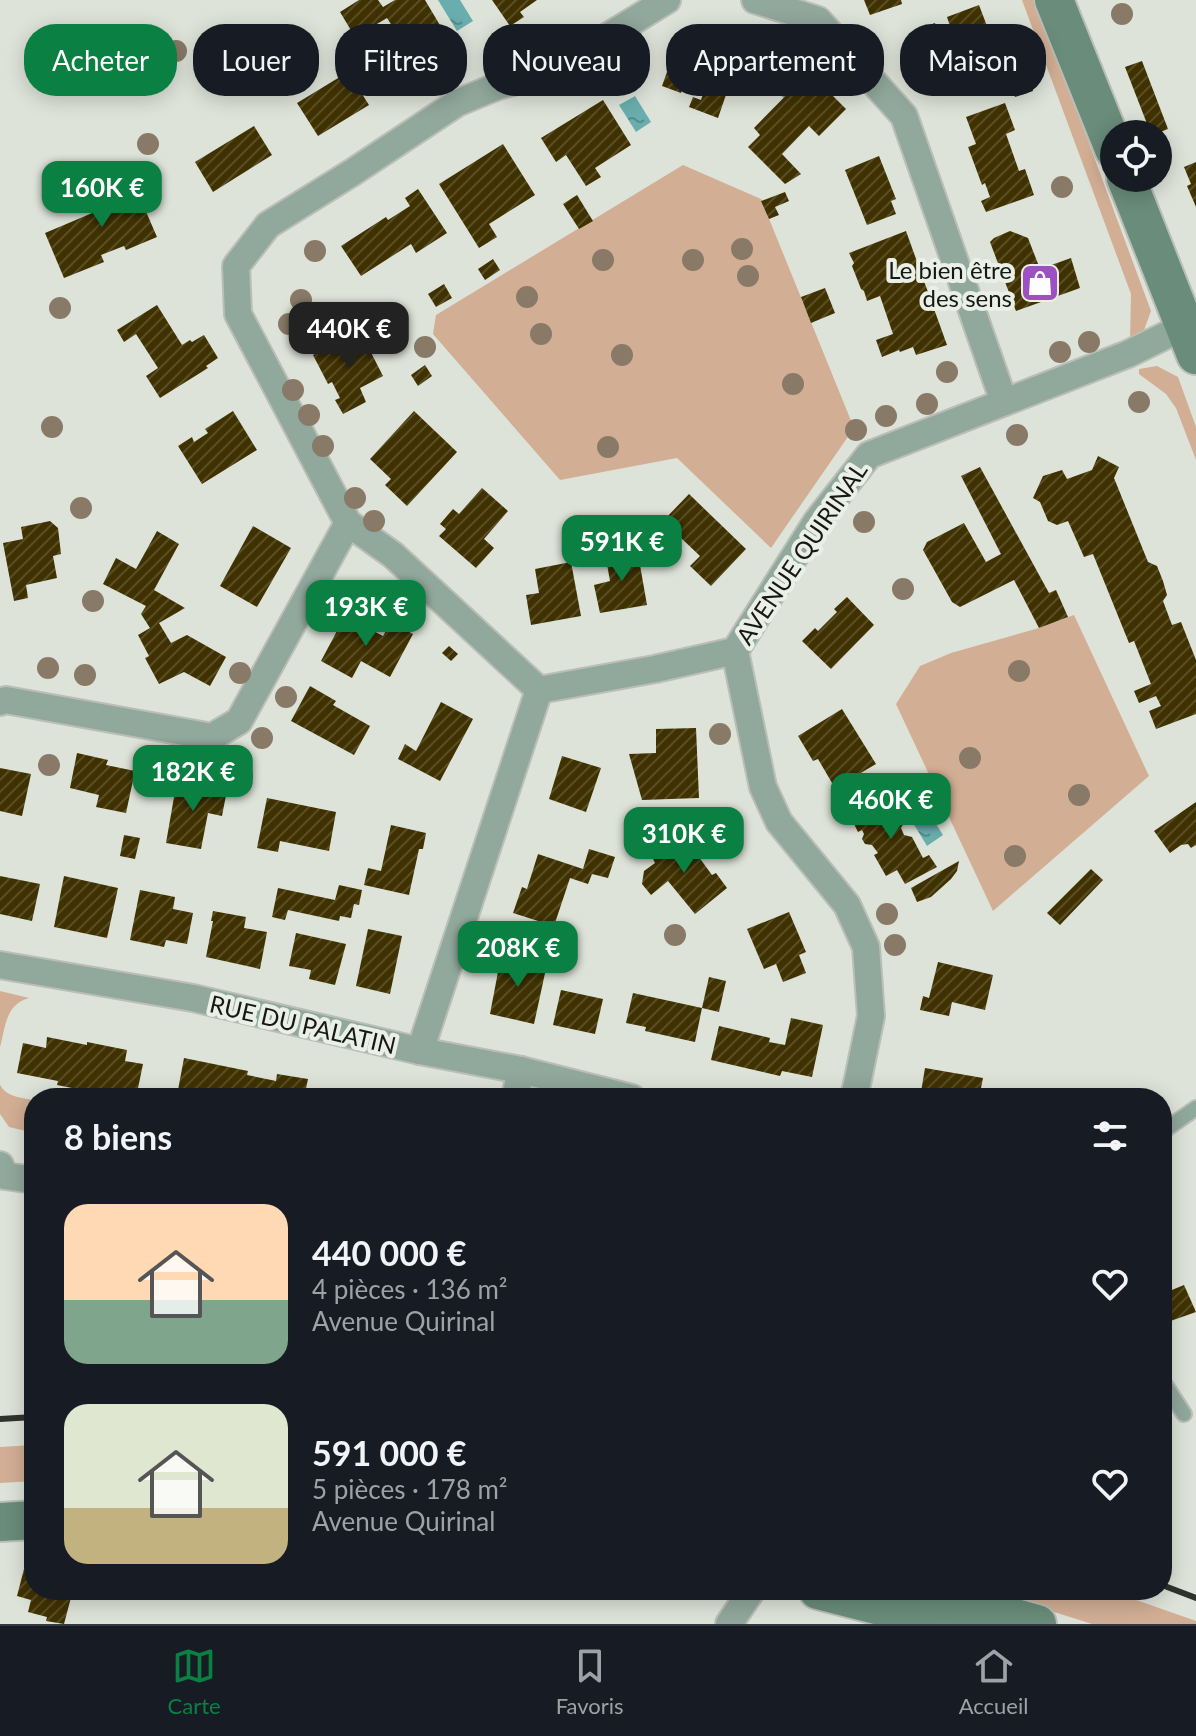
<!DOCTYPE html>
<html lang="fr">
<head>
<meta charset="utf-8">
<style>
	:root { --surface:#171b24; --page:#20242c; --text:#f1f3f6; --muted:#9ea1a6; --line:#363941; --accent:#0b8043 }
	body { margin:0; font-family:Lato,sans-serif; background:var(--page); color:var(--text); height:100vh; display:flex; flex-direction:column; font-size:30px; white-space:nowrap }
	* { box-sizing:border-box; margin:0 }
	p { font-size:26px; color:var(--muted) }
	.icon { flex:none; width:44px; height:44px; fill:none; stroke:currentColor; stroke-width:2; stroke-linecap:round; stroke-linejoin:round }
	.map { position:relative; flex:1; overflow:hidden }
	.details { position:absolute; left:24px; top:1088px; width:1148px; height:512px; display:flex; flex-direction:column; background:var(--surface); border-radius:32px; box-shadow:0 4px 20px #0003 }
	.details>* { flex:none }
	.top-card { position:absolute; left:24px; top:24px; width:1148px; height:72px; display:flex; gap:16px }
	.tools { position:absolute; left:1100px; top:120px; display:grid; gap:16px }
	.tools a { display:grid; place-items:center; width:72px; height:72px; border-radius:50%; background:var(--surface); box-shadow:0 4px 20px #0003; font-size:40px }
	.price { position:absolute; translate:-50% -68px; padding:0 18px; border-radius:16px; background:var(--accent); color:#fff; font-size:26px; line-height:52px; filter:drop-shadow(0 2px 4px #0008) }
	.price::after { content:''; position:absolute; left:50%; top:48px; width:24px; height:18px; margin-left:-12px; background:inherit; clip-path:polygon(0 0,100% 0,50% 100%) }
	.price.selected { background:#222; color:#fff }
	ul { padding:0; list-style:none }
	li { display:flex; align-items:center; gap:24px; height:200px; padding:0 40px }
	li span { display:grid; place-items:center; flex:none; width:224px; height:160px; border-radius:24px; color:#555 }
	li>.icon { margin-inline-start:auto }
	span .icon { width:96px; height:96px; fill:#fffc; stroke-width:1 }
	li b { font-size:34px }
	h2 { display:flex; justify-content:space-between; align-items:center; height:96px; padding:0 40px; font-size:34px }
	.tag { padding:0 28px; border-radius:32px; background:var(--surface); box-shadow:0 4px 20px #0003; font-size:28px; line-height:72px }
	.tag.selected { background:var(--accent); color:#fff }
	.tab-bar { display:flex; justify-content:space-around; align-items:center; height:112px; border-top:2px solid var(--line); background:var(--surface); font-size:22px; color:var(--muted) }
	.tab-bar a { display:grid; justify-items:center; gap:4px }
	.tab-bar .selected { color:var(--accent) }
	.map>svg:first-child { display:block }
	.green { fill:#d2ae94 }
	.water { fill:url(#water-ripples) }
	.building { fill:url(#building-hatch) }
	.lines { fill:none; stroke-linecap:round; stroke-linejoin:round }
	.lane-casing { stroke:#babeb6; stroke-width:18 }
	.street-casing { stroke:#babeb6; stroke-width:30 }
	.secondary-casing { stroke:#babeb6; stroke-width:42 }
	.lane { stroke:#91a89c; stroke-width:14 }
	.street { stroke:#91a89c; stroke-width:26 }
	.secondary { stroke:#6a8c7a; stroke-width:38 }
	.rail { stroke:#30322e; stroke-width:6 }
	.tree { fill:#897a68 }
	.labels { text-anchor:middle; dominant-baseline:central; stroke-width:8; stroke-linejoin:round; paint-order:stroke }
	.poi-label { font-size:24px; fill:#171815; stroke:#ebf0e6; text-anchor:end }
	.street-label { font-size:24px; fill:#171815; stroke:#ebf0e6 }
</style>
</head>
<body>
<div class="map">
<svg width="1196" height="1624" viewBox="0 0 1196 1624">
	<defs>
		<pattern id="water-ripples" width="26" height="14" patternUnits="userSpaceOnUse" patternTransform="scale(2)"><rect width="26" height="14" fill="#6aadae"/><path d="M2 4q2-2 4 0t4 0M15 11q2-2 4 0t4 0" fill="none" stroke="#568c8c"/></pattern>
		<pattern id="building-hatch" width="6" height="6" patternUnits="userSpaceOnUse" patternTransform="scale(2)"><rect width="6" height="6" fill="#403200"/><path d="M-1 1l2-2M0 6l6-6M5 7l2-2" fill="none" stroke="#584d25"/></pattern>
	</defs>
	<rect width="100%" height="100%" fill="#dee3d9"/>
	<!-- green -->
	<g class="green">
		<path d="M1022,0H1036L1151,311L1143,333L1130,341L1131,294Z"/>
		<path d="M683,165L761,199L854,428L771,548L677,458L560,480L433,334L436,315Z"/>
		<path d="M1157,366L1178,377L1196,427V460L1176,408L1166,394L1139,374V369Z"/>
		<path d="M1074,615L1149,776L993,911L896,704L920,666L951,653L1039,628Z"/>
		<path d="M0,991L29,998C5,1005 6,1026 0,1047Z"/>
		<path d="M0,1085C7,1097 22,1098 34,1100V1133L9,1127L0,1114Z"/>
		<path d="M34,1445V1481L0,1483V1447Z"/>
		<path d="M970,1590H1108L1196,1621V1624H1092L1051,1611Z"/>
	</g>
	<!-- water -->
	<g class="water">
		<path d="M438,0H460L473,21L457,31Z"/>
		<path d="M787,55L801,58L811,70L784,98L772,89Z"/>
		<path d="M635,96L651,122L636,132L619,105Z"/>
		<path d="M926,808L943,835L927,846L910,818Z"/>
	</g>
	<!-- building -->
	<g class="building">
		<path d="M359,0H378L383,7L395,0H425L444,32L409,53L411,57L396,66L381,41L396,32L387,18L355,37L340,12Z"/>
		<path d="M492,0H537L520,12L524,17L510,26Z"/>
		<path d="M864,0H901L902,4L870,15Z"/>
		<path d="M979,5L990,34L981,37L986,49L990,48L994,62L985,64L941,81L920,28L935,23L939,33L951,29L947,17Z"/>
		<path d="M686,34L709,41L706,50L738,60L718,118L689,107L693,97L701,100L706,84L686,78L681,93L662,86L678,41L683,42Z"/>
		<path d="M1142,61L1168,129L1155,134H1151L1125,67Z"/>
		<path d="M255,64L268,86L256,94L243,72Z"/>
		<path d="M348,72L369,105L318,136L297,103Z"/>
		<path d="M809,72L846,109L819,136L809,126L782,154L801,174L785,184L748,147L760,135L754,128Z"/>
		<path d="M1028,74L1033,91L1015,97L1009,80Z"/>
		<path d="M603,100L631,145L595,168L601,177L586,186L566,155L556,162L541,138Z"/>
		<path d="M1005,103L1015,130L1006,134L1019,171L1025,169L1034,195L986,212L981,201L990,197L985,183L982,185L968,147L976,144L966,117Z"/>
		<path d="M254,126L272,155L213,192L195,162Z"/>
		<path d="M503,144L535,195L489,224L497,237L479,248L439,184Z"/>
		<path d="M879,156L896,199L891,201L896,214L867,225L845,170Z"/>
		<path d="M1196,162V207L1187,186L1191,184L1184,167Z"/>
		<path d="M131,177L157,237L126,250L124,246L101,255L104,262L64,278L45,233L97,211L90,195Z"/>
		<path d="M418,189L447,233L416,253L411,244L361,276L341,246L386,217L388,220L410,206L405,198Z"/>
		<path d="M785,192L789,201L775,207L779,215L769,219L761,201Z"/>
		<path d="M577,195L593,221L579,229L563,204Z"/>
		<path d="M906,231L947,345L916,355L913,347L900,352L899,350L882,357L876,340L893,334L880,296L867,301L864,291L861,289L852,266L854,263L849,253Z"/>
		<path d="M1010,231L1028,238L1040,269L1071,258L1080,288L1016,311L990,242L994,238Z"/>
		<path d="M493,259L500,270L485,280L478,269Z"/>
		<path d="M444,284L452,298L436,307L428,294Z"/>
		<path d="M825,288L835,313L811,323L801,297Z"/>
		<path d="M157,305L182,345L190,340L192,342L204,335L218,358L206,366L208,368L160,398L146,376L158,368L136,334L124,342L117,330Z"/>
		<path d="M360,331L383,376L360,388L366,402L343,414L335,400L340,398L332,382L328,384L313,355Z"/>
		<path d="M425,365L432,376L418,386L411,375Z"/>
		<path d="M233,411L257,450L202,484L178,446L192,437L194,442L208,433L205,429Z"/>
		<path d="M414,411L457,452L407,506L385,485L391,479L370,459Z"/>
		<path d="M1098,456L1119,467L1114,478L1148,562L1157,566L1163,581L1167,595L1163,601L1172,625L1181,622L1196,660V714L1156,729L1149,711L1161,706L1156,696L1139,703L1134,691L1151,684L1134,641L1129,643L1093,554L1084,557L1068,521L1057,525L1048,521L1040,502L1033,498L1043,476L1062,470L1067,479L1092,470Z"/>
		<path d="M980,467L1049,593L1056,590L1068,617L1039,628L1014,580L960,607L952,602L923,550L927,542L964,523L986,562L1001,554L961,476Z"/>
		<path d="M482,488L508,511L484,539L494,548L476,568L439,536L446,529L440,524L453,509L459,514Z"/>
		<path d="M689,494L746,549L711,586L690,566L700,556L663,521Z"/>
		<path d="M50,521L58,528L61,554L53,556L57,578L26,585L28,598L14,601L3,543L23,539L21,527Z"/>
		<path d="M253,526L291,548L257,607L220,586Z"/>
		<path d="M157,531L179,544L154,590L185,608L159,623L171,643L187,635L226,657L210,686L184,672L159,684L145,658L149,656L138,635L150,628L141,614L146,606L103,584L116,558L136,569Z"/>
		<path d="M637,548L647,605L600,613L594,585L610,581L605,553Z"/>
		<path d="M571,562L581,616L531,625L526,595L539,593L535,569Z"/>
		<path d="M847,597L874,625L831,669L802,641L815,628L818,631L837,612L834,609Z"/>
		<path d="M345,616L383,636L391,622L413,634L390,677L361,661L352,678L321,661Z"/>
		<path d="M449,646L458,654L451,661L442,653Z"/>
		<path d="M310,686L336,701L333,705L370,726L354,755L291,721Z"/>
		<path d="M441,702L473,719L440,781L398,759L405,744L416,751Z"/>
		<path d="M842,709L876,764L835,788L818,759L813,761L798,736Z"/>
		<path d="M696,728L699,798L642,800L629,754L656,753V729Z"/>
		<path d="M77,753L108,760L106,765L135,771L126,813L96,807L99,795L70,788Z"/>
		<path d="M562,756L601,768L586,812L549,799Z"/>
		<path d="M0,768L31,774L22,816L0,811Z"/>
		<path d="M177,780L227,790L222,816L208,813L201,849L166,843Z"/>
		<path d="M889,795L904,823L901,828L904,835L912,837L923,858L929,855L937,867L905,884L897,870L886,876L874,855L878,853L872,845L865,844L862,839L864,834L862,830L858,832L850,816Z"/>
		<path d="M267,798L336,812L329,851L280,841L278,852L257,848Z"/>
		<path d="M1196,802V845L1191,848L1188,844L1181,845L1170,853L1154,831Z"/>
		<path d="M391,825L426,833L423,849H419L409,895L364,885L368,868L381,871Z"/>
		<path d="M683,834L695,847L693,849L712,875L716,873L727,888L695,914L668,881L651,895L642,884L644,871L655,863L653,859Z"/>
		<path d="M124,835L140,838L135,859L120,856Z"/>
		<path d="M589,849L615,857L608,878L592,874L588,884L570,878L554,926L513,913L522,887L527,889L538,854L583,869Z"/>
		<path d="M959,861L957,871L951,879L931,897L917,902L911,888Z"/>
		<path d="M1091,869L1103,880L1060,925L1047,913Z"/>
		<path d="M0,876L40,884L32,921L0,914Z"/>
		<path d="M64,876L118,888L107,938L54,927Z"/>
		<path d="M339,885L362,890L359,905L354,904L351,918L340,916L339,921L288,910L285,920L272,917L278,888L335,900Z"/>
		<path d="M140,890L175,897L173,909L193,913L187,944L166,940L164,947L130,940Z"/>
		<path d="M213,911L246,917L244,928L267,932L260,969L206,957L213,921H211Z"/>
		<path d="M789,912L806,952L799,955L806,973L783,982L776,964L764,969L747,929Z"/>
		<path d="M368,929L402,936L390,994L356,986Z"/>
		<path d="M296,933L346,944L335,985L309,979L311,970L289,966Z"/>
		<path d="M501,956L547,964L534,1024L490,1014Z"/>
		<path d="M938,962L993,975L985,1010L952,1002L949,1016L920,1010L923,996L929,998Z"/>
		<path d="M709,977L726,981L719,1012L702,1008L695,1042L645,1031L646,1027L626,1023L633,993L702,1008Z"/>
		<path d="M561,990L603,999L595,1034L553,1025Z"/>
		<path d="M791,1018L823,1025L812,1077L782,1071L780,1076L711,1060L719,1026L770,1038L769,1042L785,1045Z"/>
		<path d="M47,1037L87,1045V1042L127,1050L125,1061L143,1064L136,1098H122L57,1085L58,1081L17,1073L23,1043L46,1048Z"/>
		<path d="M184,1058L248,1071L247,1075L276,1081L277,1074L308,1079L304,1098H189L191,1093L178,1090Z"/>
		<path d="M925,1068L983,1078L979,1098H920Z"/>
		<path d="M327,1091L352,1097V1098H326Z"/>
		<path d="M1184,1285L1196,1312L1162,1324V1294Z"/>
		<path d="M24,1569L34,1572V1590H73L64,1624L46,1621L47,1617L28,1612L31,1600L17,1596Z"/>
	</g>
	<g class="lines">
		<defs>
			<g id="lane">
				<path d="M1162,1132L1196,1108"/>
				<path d="M1162,1380L1184,1414"/>
			</g>
			<g id="street">
				<path d="M667,0L550,72L498,86L457,103L353,172L268,225L236,266L238,314L348,523L393,555L539,690L655,669L735,651L817,521L869,455L1128,354L1185,326"/>
				<path d="M755,0L818,20L904,116L1004,402"/>
				<path d="M735,651L763,787L779,822L847,905L866,947L871,1016L856,1089L853,1098"/>
				<path d="M0,702L6,700L212,737L239,721L348,523"/>
				<path d="M0,965L193,998L420,1051L539,690"/>
				<path d="M420,1051L521,1070L632,1098"/>
				<path d="M515,1098L521,1070"/>
				<path d="M0,1165L5,1176L34,1180"/>
				<path d="M729,1624L752,1590"/>
			</g>
			<g id="secondary">
				<path d="M1054,0L1114,149"/>
				<path d="M1126,178L1196,355"/>
				<path d="M0,1522L34,1520"/>
				<path d="M818,1590L950,1624"/>
				<path d="M917,1591L1037,1624"/>
			</g>
		</defs>
		<!-- lane casing -->
		<use href="#lane" class="lane-casing"/>
		<!-- street casing -->
		<use href="#street" class="street-casing"/>
		<!-- secondary casing -->
		<use href="#secondary" class="secondary-casing"/>
		<!-- lane -->
		<use href="#lane" class="lane"/>
		<!-- street -->
		<use href="#street" class="street"/>
		<!-- secondary -->
		<use href="#secondary" class="secondary"/>
		<!-- rail -->
		<g class="rail">
			<path d="M0,1419L34,1417"/>
			<path d="M1162,1585L1196,1598"/>
		</g>
	</g>
	<!-- trees -->
	<g class="tree">
		<circle cx="1122" cy="14" r="11"/>
		<circle cx="176" cy="51" r="11"/>
		<circle cx="45" cy="60" r="11"/>
		<circle cx="434" cy="69" r="11"/>
		<circle cx="148" cy="144" r="11"/>
		<circle cx="1062" cy="187" r="11"/>
		<circle cx="742" cy="249" r="11"/>
		<circle cx="315" cy="251" r="11"/>
		<circle cx="603" cy="260" r="11"/>
		<circle cx="693" cy="260" r="11"/>
		<circle cx="748" cy="276" r="11"/>
		<circle cx="527" cy="297" r="11"/>
		<circle cx="301" cy="300" r="11"/>
		<circle cx="60" cy="308" r="11"/>
		<circle cx="289" cy="324" r="11"/>
		<circle cx="541" cy="334" r="11"/>
		<circle cx="1089" cy="342" r="11"/>
		<circle cx="425" cy="347" r="11"/>
		<circle cx="1060" cy="352" r="11"/>
		<circle cx="622" cy="355" r="11"/>
		<circle cx="947" cy="372" r="11"/>
		<circle cx="793" cy="384" r="11"/>
		<circle cx="293" cy="390" r="11"/>
		<circle cx="1139" cy="402" r="11"/>
		<circle cx="927" cy="404" r="11"/>
		<circle cx="309" cy="415" r="11"/>
		<circle cx="886" cy="416" r="11"/>
		<circle cx="52" cy="427" r="11"/>
		<circle cx="856" cy="430" r="11"/>
		<circle cx="1017" cy="435" r="11"/>
		<circle cx="323" cy="446" r="11"/>
		<circle cx="608" cy="447" r="11"/>
		<circle cx="355" cy="498" r="11"/>
		<circle cx="81" cy="508" r="11"/>
		<circle cx="374" cy="521" r="11"/>
		<circle cx="864" cy="522" r="11"/>
		<circle cx="903" cy="589" r="11"/>
		<circle cx="93" cy="601" r="11"/>
		<circle cx="48" cy="668" r="11"/>
		<circle cx="1019" cy="671" r="11"/>
		<circle cx="240" cy="673" r="11"/>
		<circle cx="85" cy="675" r="11"/>
		<circle cx="286" cy="697" r="11"/>
		<circle cx="720" cy="734" r="11"/>
		<circle cx="262" cy="738" r="11"/>
		<circle cx="970" cy="758" r="11"/>
		<circle cx="49" cy="765" r="11"/>
		<circle cx="242" cy="776" r="11"/>
		<circle cx="1079" cy="795" r="11"/>
		<circle cx="1015" cy="856" r="11"/>
		<circle cx="887" cy="914" r="11"/>
		<circle cx="675" cy="935" r="11"/>
		<circle cx="895" cy="945" r="11"/>
	</g>
	<!-- icons -->
	<defs>
		<symbol id="shop-square" viewBox="-11 -11 22 22"><rect x="-9" y="-9" width="18" height="18" rx="4" fill="#9c50c2" stroke="#ebf0e6"/><path d="M-5-2.5h2.3a2.7 3.5 0 0 1 5.4 0H5L5.5 6h-11ZM-1.5-2.5h3a1.5 2.3 0 0 0-3 0Z" fill="#fff"/></symbol>
	</defs>
	<g fill-rule="evenodd">
		<use href="#shop-square" x="1018" y="261" width="44" height="44"/>
	</g>
	<g class="labels">
		<!-- poi labels -->
		<g class="poi-label">
			<text x="1012" y="269">Le bien être<tspan x="1012" dy="28">des sens</tspan></text>
		</g>
		<!-- street labels -->
		<g class="street-label">
			<text transform="translate(801 553) rotate(-56)">AVENUE QUIRINAL</text>
			<text transform="translate(303 1024) rotate(13)">RUE DU PALATIN</text>
		</g>
	</g>
</svg>
<div class="tools">
<a><svg class="icon" aria-label="locate" viewBox="0 0 24 24"><circle cx="12" cy="12" r="6"/><path d="M12 2v4M12 18v4M2 12h4M18 12h4"/></svg></a>
</div>
<b class="price" style="left:102px;top:229px">160K €</b>
<b class="price selected" style="left:349px;top:370px">440K €</b>
<b class="price" style="left:622px;top:583px">591K €</b>
<b class="price" style="left:366px;top:648px">193K €</b>
<b class="price" style="left:193px;top:813px">182K €</b>
<b class="price" style="left:891px;top:841px">460K €</b>
<b class="price" style="left:684px;top:875px">310K €</b>
<b class="price" style="left:518px;top:989px">208K €</b>
<div class="top-card">
<a class="tag selected">Acheter</a>
<a class="tag">Louer</a>
<a class="tag">Filtres</a>
<a class="tag">Nouveau</a>
<a class="tag">Appartement</a>
<a class="tag">Maison</a>
</div>
<section class="details">
<h2>8 biens<svg class="icon" aria-label="filters" viewBox="0 0 24 24"><path d="M4 7h16M4 17h16"/><circle cx="9" cy="7" r="2"/><circle cx="15" cy="17" r="2"/></svg></h2>
<ul>
<li><span style="background:linear-gradient(#ffd9b3 60%,#7fa58c 0)"><svg class="icon" aria-label="home" viewBox="0 0 24 24"><path d="M3 11l9-7 9 7M6 9v11h12V9"/></svg></span><div><b>440 000 €</b><p>4 pièces · 136 m²</p><p>Avenue Quirinal</p></div><svg class="icon" aria-label="heart" viewBox="0 0 24 24"><path d="M12 20l-8-8c-3-5 5-10 8-4 3-6 11-1 8 4z"/></svg></li>
<li><span style="background:linear-gradient(#dfe7d0 65%,#c2b280 0)"><svg class="icon" aria-label="home" viewBox="0 0 24 24"><path d="M3 11l9-7 9 7M6 9v11h12V9"/></svg></span><div><b>591 000 €</b><p>5 pièces · 178 m²</p><p>Avenue Quirinal</p></div><svg class="icon" aria-label="heart" viewBox="0 0 24 24"><path d="M12 20l-8-8c-3-5 5-10 8-4 3-6 11-1 8 4z"/></svg></li>
</ul>
</section>
</div>
<nav class="tab-bar">
<a class="selected"><svg class="icon" aria-label="map" viewBox="0 0 24 24"><path d="M3 6l6-2 6 2 6-2v14l-6 2-6-2-6 2zM9 4v14M15 6v14"/></svg>Carte</a>
<a><svg class="icon" aria-label="saved" viewBox="0 0 24 24"><path d="M7 4h10v16l-5-4-5 4z"/></svg>Favoris</a>
<a><svg class="icon" aria-label="home" viewBox="0 0 24 24"><path d="M3 11l9-7 9 7M6 9v11h12V9"/></svg>Accueil</a>
</nav>
</body>
</html>
